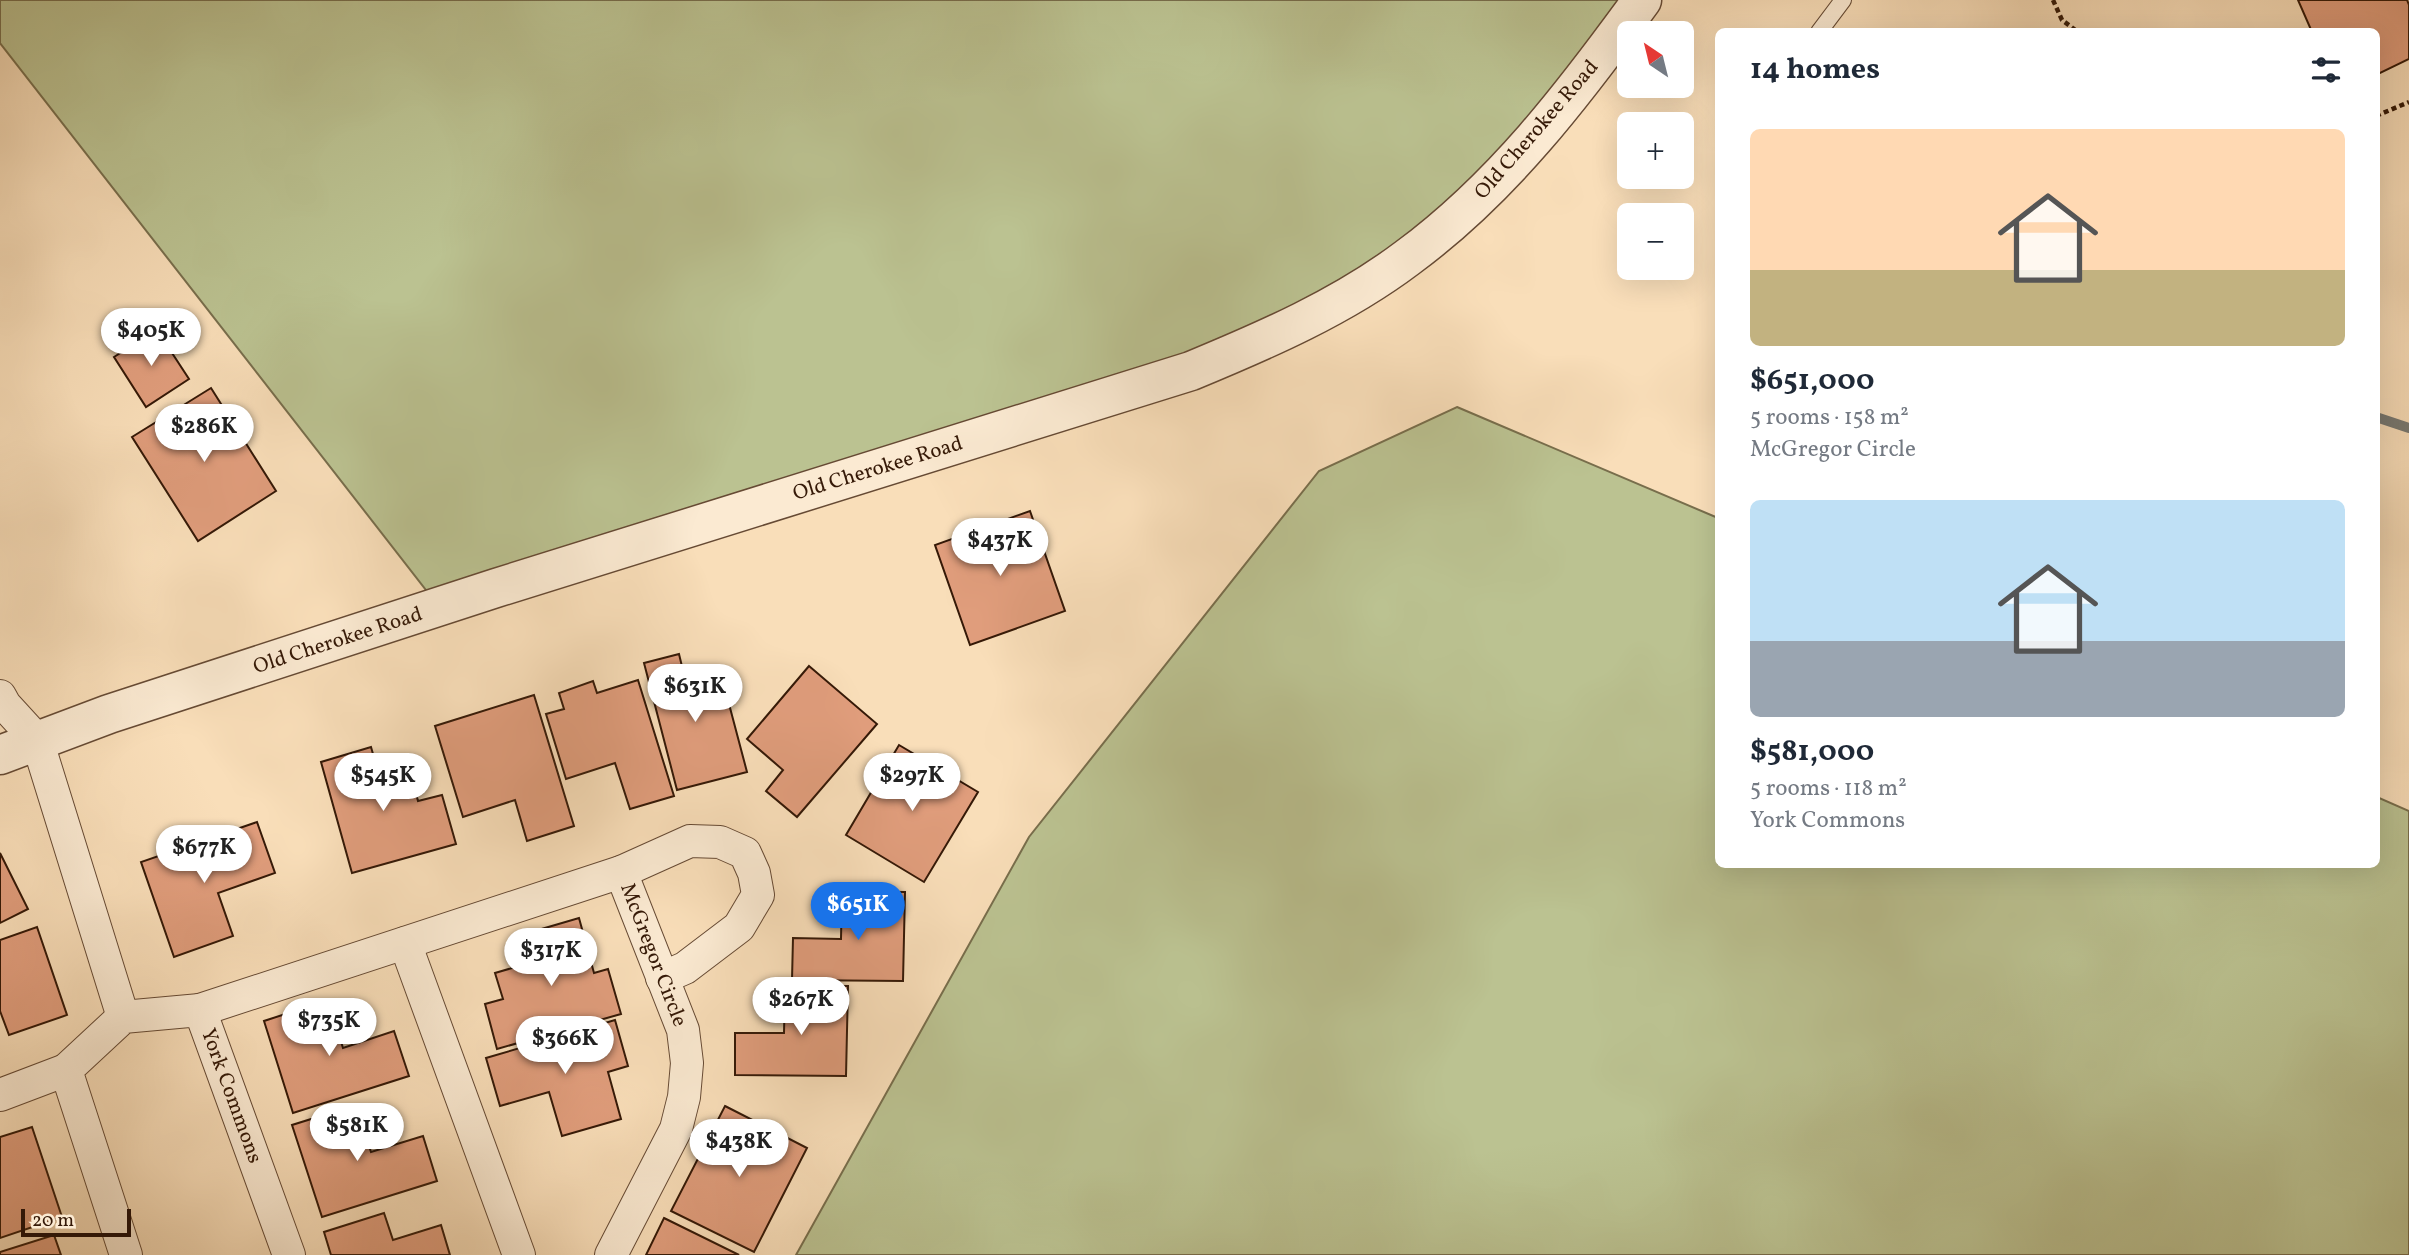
<!DOCTYPE html>
<html lang="en">
<head>
<meta charset="utf-8">
<style>
	:root { --surface:#fff; --page:#f6f6f7; --text:#1f2937; --muted:#747a83; --accent:#1a73e8 }
	body { margin:0; font-family:Vollkorn,serif; background:var(--page); color:var(--text); height:100vh; display:flex; flex-direction:column; font-size:26px; white-space:nowrap }
	* { box-sizing:border-box; margin:0 }
	p { font-size:23px; color:var(--muted) }
	.icon { flex:none; width:38px; height:38px; fill:none; stroke:currentColor; stroke-width:2; stroke-linecap:round; stroke-linejoin:round }
	.map { position:relative; flex:1; overflow:hidden }
	.panel { position:absolute; left:1715px; top:28px; width:665px; height:840px; display:flex; flex-direction:column; background:var(--surface); border-radius:10px; box-shadow:0 7px 28px #0002 }
	.panel>* { flex:none }
	.needle { width:46px; rotate:325deg }
	.fabs { position:absolute; left:1617px; top:21px; display:grid; gap:14px }
	.fabs a { display:grid; place-items:center; width:77px; height:77px; border-radius:10px; background:var(--surface); box-shadow:0 7px 28px #0002; font-size:35px }
	.scale { position:absolute; left:21px; bottom:18px; width:110px; box-sizing:border-box; padding-left:7px; border:4px solid #351907; border-top:0; font-size:19px; line-height:24px; white-space:nowrap; color:#351907; -webkit-text-stroke:5px #fbead2; paint-order:stroke }
	.price { position:absolute; translate:-50% -60px; padding:0 16px; border-radius:24px; background:#fff; color:#222; font-size:23px; line-height:46px; filter:drop-shadow(0 2px 4px #0008) }
	.price::after { content:''; position:absolute; left:50%; top:42px; width:21px; height:16px; margin-left:-10px; background:inherit; clip-path:polygon(0 0,100% 0,50% 100%) }
	.price.current { background:var(--accent); color:#fff }
	ul { padding:0; list-style:none }
	li { display:grid; align-content:center; gap:14px; height:371px; padding:0 35px }
	li span { display:grid; place-items:center; height:217px; border-radius:10px; color:#555 }
	li>.icon { margin-inline-start:auto }
	span .icon { width:126px; height:126px; fill:#fffc; stroke-width:1 }
	li b { font-size:30px }
	h2 { display:flex; justify-content:space-between; align-items:center; height:84px; padding:0 35px; font-size:30px }
	.map>svg:first-child { display:block }
	.green { fill:#bbc291; stroke:#786e4c; stroke-width:2 }
	.lines { fill:none; stroke-linecap:round; stroke-linejoin:round }
	.stream { stroke:#777973; stroke-width:10 }
	.building { fill:#e09d7c; stroke:#351907; stroke-width:2 }
	.service-casing { stroke:#664a34; stroke-width:18 }
	.minor-casing { stroke:#664a34; stroke-width:34 }
	.tertiary-casing { stroke:#664a34; stroke-width:41 }
	.path { stroke:#351907; stroke-width:4.5; stroke-dasharray:5 3.5; stroke-linecap:butt }
	.service { stroke:#fbead2; stroke-width:16 }
	.minor { stroke:#fbead2; stroke-width:32 }
	.tertiary { stroke:#fbead2; stroke-width:38 }
	.labels { text-anchor:middle; dominant-baseline:central; stroke-width:5; stroke-linejoin:round; paint-order:stroke }
	.street-label { font-size:21px; fill:#351907; stroke:#fbead2 }
</style>
</head>
<body>
<div class="map">
<svg width="2409" height="1255" viewBox="0 0 2409 1255">
	<rect width="100%" height="100%" fill="#f9deb9"/>
	<filter id="stains"><feTurbulence type="fractalNoise" baseFrequency=".00286" numOctaves="4"/><feColorMatrix values="0 0 0 0 .2 0 0 0 0 .09 0 0 0 0 .02 0 0 0 .5 -.17"/></filter>
	<radialGradient id="worn" r=".72"><stop offset=".6" stop-color="#630" stop-opacity="0"/><stop offset="1" stop-color="#630" stop-opacity=".3"/></radialGradient>
	<!-- green -->
	<g class="green">
		<path d="M0,0H1642L1595,64L1345,299L440,608L0,43Z"/>
		<path d="M1457,407L1718,518V864H2376L2377,797L2409,811V1255H796L1029,837L1319,471Z"/>
	</g>
	<g class="lines">
		<!-- stream -->
		<path class="stream" d="M2376,417L2409,428"/>
	</g>
	<!-- building -->
	<g class="building">
		<path d="M2298,0H2407L2409,5V59L2376,75V32H2312Z"/>
		<path d="M157,330L189,379L146,407L114,357Z"/>
		<path d="M211,388L276,491L198,541L132,437Z"/>
		<path d="M1030,511L1065,611L970,645L935,545Z"/>
		<path d="M679,654L685,679L720,670L747,772L677,790L644,663Z"/>
		<path d="M809,666L877,724L797,817L766,791L783,770L747,739Z"/>
		<path d="M638,680L674,796L630,809L615,763L566,779L546,714L564,709L559,693L593,681L597,693Z"/>
		<path d="M534,695L574,826L527,841L515,800L463,817L435,726Z"/>
		<path d="M899,745L978,792L924,882L846,835Z"/>
		<path d="M371,747L381,782L411,775L418,801L442,795L456,844L352,873L321,762Z"/>
		<path d="M257,822L275,873L218,893L233,936L174,957L141,862Z"/>
		<path d="M0,853L28,909L0,923Z"/>
		<path d="M842,891L905,892L903,981L792,980L793,938L841,939Z"/>
		<path d="M579,918L594,973L608,969L621,1014L497,1049L485,1004L503,999L495,973L529,963L521,935Z"/>
		<path d="M37,927L67,1015L9,1035L0,1011V940Z"/>
		<path d="M785,986H848L846,1076L735,1075V1033H784Z"/>
		<path d="M328,1000L343,1048L394,1031L409,1076L293,1113L264,1021Z"/>
		<path d="M615,1020L628,1066L608,1072L621,1119L562,1136L549,1092L500,1106L486,1058Z"/>
		<path d="M356,1105L371,1152L423,1136L437,1181L322,1217L292,1125Z"/>
		<path d="M725,1106L807,1148L754,1252L671,1211Z"/>
		<path d="M32,1127L62,1217L0,1238V1137Z"/>
		<path d="M384,1213L393,1240L441,1225L450,1255H331L324,1232Z"/>
		<path d="M664,1218L739,1255H646Z"/>
		<path d="M54,1235L61,1255H0V1252Z"/>
	</g>
	<g class="lines">
		<defs>
			<path id="service" d="M1819,32L1843,0"/>
			<g id="minor">
				<path d="M0,696L5,705L37,740L123,1017"/>
				<path d="M621,872L690,841L720,842L745,853L754,873L758,895L739,927L685,968L662,978"/>
				<path d="M405,943L519,1255"/>
				<path d="M200,1010L621,872L683,1030L687,1063L684,1097L676,1129L611,1255"/>
				<path d="M0,1095L66,1070"/>
				<path d="M126,1255L66,1070L123,1017L200,1010L289,1255"/>
			</g>
			<path id="tertiary" d="M0,755L109,714L496,588L1191,371C1266,340 1342,307 1407,258C1502,188 1573,95 1642,0"/>
		</defs>
		<!-- service casing -->
		<use href="#service" class="service-casing"/>
		<!-- minor casing -->
		<use href="#minor" class="minor-casing"/>
		<!-- tertiary casing -->
		<use href="#tertiary" class="tertiary-casing"/>
		<!-- path -->
		<g class="path">
			<path d="M2053,0L2062,20L2078,32"/>
			<path d="M2376,116L2409,102"/>
		</g>
		<!-- service -->
		<use href="#service" class="service"/>
		<!-- minor -->
		<use href="#minor" class="minor"/>
		<!-- tertiary -->
		<use href="#tertiary" class="tertiary"/>
	</g>
	<g class="labels">
		<!-- street labels -->
		<g class="street-label">
			<text transform="translate(1537 130) rotate(-49)">Old Cherokee Road</text>
			<text transform="translate(878 469) rotate(-17)">Old Cherokee Road</text>
			<text transform="translate(338 641) rotate(-18)">Old Cherokee Road</text>
			<text transform="translate(653 955) rotate(69)">McGregor Circle</text>
			<text transform="translate(231 1096) rotate(70)">York Commons</text>
		</g>
	</g>
	<rect width="100%" height="100%" filter="url(#stains)"/>
	<rect width="100%" height="100%" fill="url(#worn)"/>
</svg>
<div class="fabs">
<a><svg class="needle" viewBox="-14 -14 28 28"><path d="M0-13l5 13h-10z" fill="#e53935"/><path d="M0 13l5-13h-10z" fill="#747a83"/></svg></a>
<a>+</a>
<a>−</a>
</div>
<div class="scale">20 m</div>
<b class="price" style="left:151px;top:368px">$405K</b>
<b class="price" style="left:204px;top:464px">$286K</b>
<b class="price" style="left:1000px;top:578px">$437K</b>
<b class="price" style="left:695px;top:724px">$631K</b>
<b class="price" style="left:383px;top:813px">$545K</b>
<b class="price" style="left:912px;top:813px">$297K</b>
<b class="price" style="left:204px;top:885px">$677K</b>
<b class="price current" style="left:858px;top:942px">$651K</b>
<b class="price" style="left:551px;top:988px">$317K</b>
<b class="price" style="left:801px;top:1037px">$267K</b>
<b class="price" style="left:329px;top:1058px">$735K</b>
<b class="price" style="left:565px;top:1076px">$366K</b>
<b class="price" style="left:357px;top:1163px">$581K</b>
<b class="price" style="left:739px;top:1179px">$438K</b>
<section class="panel">
<h2>14 homes<svg class="icon" aria-label="filters" viewBox="0 0 24 24"><path d="M4 7h16M4 17h16"/><circle cx="9" cy="7" r="2"/><circle cx="15" cy="17" r="2"/></svg></h2>
<ul>
<li><span style="background:linear-gradient(#ffd9b3 65%,#c2b280 0)"><svg class="icon" aria-label="home" viewBox="0 0 24 24"><path d="M3 11l9-7 9 7M6 9v11h12V9"/></svg></span><div><b>$651,000</b><p>5 rooms · 158 m²</p><p>McGregor Circle</p></div></li>
<li><span style="background:linear-gradient(#bfe0f5 65%,#9aa5b1 0)"><svg class="icon" aria-label="home" viewBox="0 0 24 24"><path d="M3 11l9-7 9 7M6 9v11h12V9"/></svg></span><div><b>$581,000</b><p>5 rooms · 118 m²</p><p>York Commons</p></div></li>
</ul>
</section>
</div>
</body>
</html>
